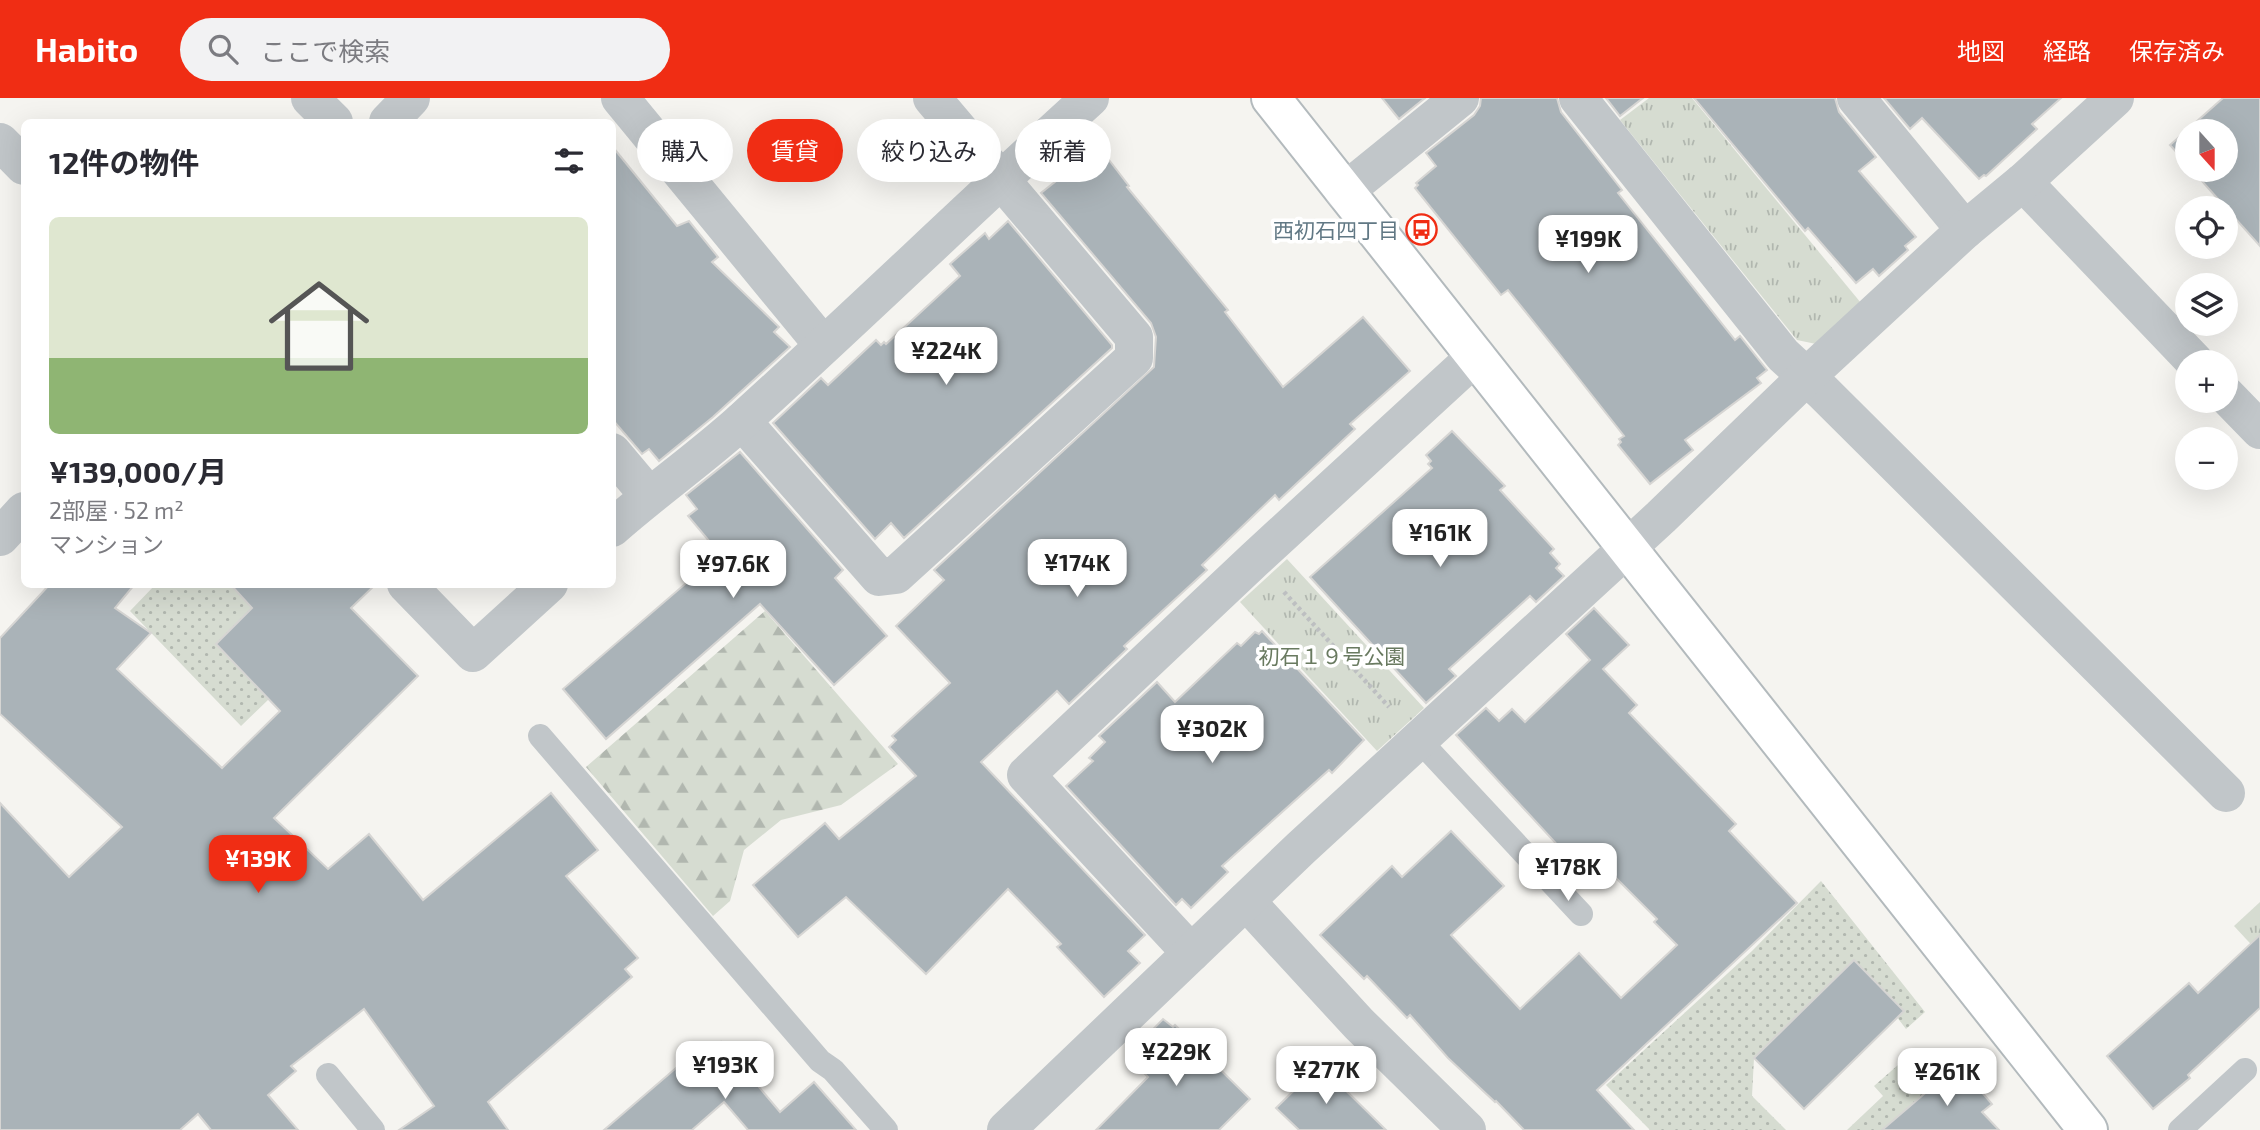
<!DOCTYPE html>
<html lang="ja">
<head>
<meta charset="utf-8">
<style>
	:root { --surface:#fff; --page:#f2f2f3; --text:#2b2b33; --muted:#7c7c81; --accent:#f02d14 }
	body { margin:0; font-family:"Exo 2","Noto Sans JP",sans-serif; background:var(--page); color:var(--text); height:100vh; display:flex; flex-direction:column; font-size:26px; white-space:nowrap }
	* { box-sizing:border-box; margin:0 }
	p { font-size:23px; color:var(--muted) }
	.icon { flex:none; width:38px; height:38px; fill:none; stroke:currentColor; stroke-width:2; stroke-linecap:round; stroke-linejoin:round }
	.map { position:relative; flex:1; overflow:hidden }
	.panel { position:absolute; left:21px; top:21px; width:595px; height:469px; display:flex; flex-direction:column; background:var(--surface); border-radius:10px; box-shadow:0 7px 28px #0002 }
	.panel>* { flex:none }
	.top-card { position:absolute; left:637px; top:21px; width:665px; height:63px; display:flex; gap:14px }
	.needle { width:46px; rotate:159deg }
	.tools { position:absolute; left:2175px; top:21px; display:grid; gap:14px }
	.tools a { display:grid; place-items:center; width:63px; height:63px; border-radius:50%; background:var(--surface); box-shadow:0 7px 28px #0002; font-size:35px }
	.price { position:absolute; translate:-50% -60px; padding:0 16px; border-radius:14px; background:#fff; color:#222; font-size:23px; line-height:46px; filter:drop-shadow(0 2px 4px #0008) }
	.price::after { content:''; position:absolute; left:50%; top:42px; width:21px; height:16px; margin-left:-10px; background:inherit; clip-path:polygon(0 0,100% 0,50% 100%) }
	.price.current { background:var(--accent); color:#fff }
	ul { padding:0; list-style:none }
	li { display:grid; align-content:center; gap:14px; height:371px; padding:0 28px }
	li span { display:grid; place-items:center; height:217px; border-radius:10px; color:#555 }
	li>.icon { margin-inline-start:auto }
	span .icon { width:126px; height:126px; fill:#fffc; stroke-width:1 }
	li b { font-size:30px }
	h2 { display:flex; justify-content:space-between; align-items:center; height:84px; padding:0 28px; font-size:30px }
	.chip { padding:0 24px; border-radius:32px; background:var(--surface); box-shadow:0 7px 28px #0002; font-size:24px; line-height:63px }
	.chip.current { background:var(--accent); color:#fff }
	header { display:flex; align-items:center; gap:42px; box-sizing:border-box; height:98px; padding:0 35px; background:var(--accent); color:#fff }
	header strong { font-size:33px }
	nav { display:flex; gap:38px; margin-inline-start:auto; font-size:24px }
	.search { width:490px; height:63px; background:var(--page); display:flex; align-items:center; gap:18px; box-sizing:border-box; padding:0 24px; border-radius:38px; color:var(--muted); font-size:26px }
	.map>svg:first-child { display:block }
	.grass { fill:url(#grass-tufts) }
	.forest { fill:url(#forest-firs) }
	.garden { fill:url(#garden-dots) }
	.building { fill:#aab3b8; stroke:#d6d5d3; stroke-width:2 }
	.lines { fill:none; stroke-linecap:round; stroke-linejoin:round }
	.secondary-casing { stroke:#b3babd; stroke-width:42 }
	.path { stroke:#bdbfc1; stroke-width:4.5; stroke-dasharray:3.5 3.5; stroke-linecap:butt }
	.lane { stroke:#c1c6c9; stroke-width:24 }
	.street { stroke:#c1c6c9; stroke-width:38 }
	.secondary { stroke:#fff; stroke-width:38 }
	.labels { text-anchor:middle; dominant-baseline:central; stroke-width:7; stroke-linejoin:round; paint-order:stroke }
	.poi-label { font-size:21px; fill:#617884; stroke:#fff; text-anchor:end }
	.park-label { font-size:21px; fill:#697a60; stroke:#fff }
</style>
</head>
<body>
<header>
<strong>Habito</strong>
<div class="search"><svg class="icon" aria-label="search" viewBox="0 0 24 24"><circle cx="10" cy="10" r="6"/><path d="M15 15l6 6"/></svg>ここで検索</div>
<nav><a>地図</a><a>経路</a><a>保存済み</a></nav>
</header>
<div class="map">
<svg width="2260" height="1032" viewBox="0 0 2260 1032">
	<defs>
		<pattern id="grass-tufts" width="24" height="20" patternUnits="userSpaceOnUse" patternTransform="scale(1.75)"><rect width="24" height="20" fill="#d6dcd1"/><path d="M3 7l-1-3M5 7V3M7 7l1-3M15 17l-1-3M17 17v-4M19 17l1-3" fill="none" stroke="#b1b7af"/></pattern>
		<pattern id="forest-firs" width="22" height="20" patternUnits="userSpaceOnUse" patternTransform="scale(1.75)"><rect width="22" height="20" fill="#d6dcd1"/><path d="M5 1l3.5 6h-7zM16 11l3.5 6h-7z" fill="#b1b7af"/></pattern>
		<pattern id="garden-dots" width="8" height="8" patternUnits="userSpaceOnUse" patternTransform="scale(1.75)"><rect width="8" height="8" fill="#d6dcd1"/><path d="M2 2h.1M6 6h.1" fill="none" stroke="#b1b7af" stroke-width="1.8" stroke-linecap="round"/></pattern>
	</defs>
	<rect width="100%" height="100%" fill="#f5f4f0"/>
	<!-- grass -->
	<g class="grass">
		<path d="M1649,0H1692L1861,205L1816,246L1797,242L1620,22Z"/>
		<path d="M1287,461L1424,610L1377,653L1240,504Z"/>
		<path d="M2260,804V856L2234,828Z"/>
	</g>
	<!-- forest -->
	<path class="forest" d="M765,513L898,666L841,707L781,722L744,752L730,803L713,818L586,669Z"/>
	<!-- garden -->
	<g class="garden">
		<path d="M155,487H257L252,510L216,546L269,601L241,628L130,513Z"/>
		<path d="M1821,783L1925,914L1906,931L1854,863L1754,960L1752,998L1786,1032H1650L1606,987L1752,853Z"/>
		<path d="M1906,960L1931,986L1928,988L1930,990L1904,1013L1918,1029L1914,1032H1847L1883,998L1874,988Z"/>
	</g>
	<!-- building -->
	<g class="building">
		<path d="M1382,0H1425L1399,21Z"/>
		<path d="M1481,0H1557L1561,14L1622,92L1618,95L1735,242L1740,238L1767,272L1757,280L1761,285L1685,342L1693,352L1650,386L1618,347L1621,344L1619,341L1624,338L1557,253L1508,192L1501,197L1415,90L1418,87L1416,85L1436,68L1426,55L1474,17L1480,8Z"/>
		<path d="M1606,0H1643L1620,18Z"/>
		<path d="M1694,0H1835L1839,14L1876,59L1859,73L1916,139L1905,148L1908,152L1879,178L1873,171L1856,185L1808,130L1805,133Z"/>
		<path d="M1884,0H2061L2032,26L2037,31L1986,78L1984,77L1979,81L1922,20L1910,31Z"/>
		<path d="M2223,0H2260V148L2192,72H2226V33H2188V67L2170,47Z"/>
		<path d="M612,48L677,128L689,123L718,159L712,164L779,229L774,234L790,249L713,319L659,363L649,351L642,356L612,321Z"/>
		<path d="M1099,49L1129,88L1127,89L1228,212L1225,214L1283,289L1363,219L1410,273L1350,326L1355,331L1279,402L1275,397L1202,467L1207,472L1124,548L1127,551L1069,606L1057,593L981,664L1145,837L1128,853L1140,865L1104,899L1057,849L1061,846L1008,791L926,876L846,799L798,839L753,787L825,725L839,741L916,678L889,649L896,642L892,638L950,585L896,528L944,482L934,472L1154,269L1156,239L1151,225L1041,95Z"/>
		<path d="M1008,123L1112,247V250L904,440L891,425L875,441L773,325L821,280L828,287L876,242L881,247L884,244L886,246L960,178L950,166L985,135L989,141Z"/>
		<path d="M1452,333L1505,388L1500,392L1554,451L1550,455L1560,466L1556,470L1564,478L1536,504L1530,498L1449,571L1456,578L1426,605L1310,479L1432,370L1428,366L1431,363L1426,357Z"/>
		<path d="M740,354L843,472L835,480L887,538L834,587L760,506L606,641L563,591L720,456L688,418L697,411L686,397Z"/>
		<path d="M50,486H135L115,510L151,535L117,571L222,670L280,613L216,546L252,510L230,486H376L351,510L418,578L274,720L328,771L369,736L423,802L551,695L598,752L566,778L638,860L625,871L632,879L488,1004L508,1032H399L434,1008L364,911L291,968L296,973L268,997L298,1032H211L198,1016L180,1032H0V705L69,779L122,729L0,616V540Z"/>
		<path d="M1594,510L1629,547L1603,571L1637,607L1629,615L1736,726L1729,733L1797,805L1597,992L1634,1032H1524L1496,1003L1495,1004L1448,960L1410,917L1407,920L1367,878L1364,881L1320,837L1392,768L1402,779L1451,733L1504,788L1451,837L1520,911L1579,855L1621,900L1677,847L1654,824L1657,821L1599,763L1585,777L1456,637L1486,610L1499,623L1512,611L1525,624L1590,562L1566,536Z"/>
		<path d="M1262,533L1364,642L1332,675L1329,672L1222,768L1228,774L1191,810L1182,801L1176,807L1066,688L1093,663L1089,660L1105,644L1099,638L1157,584L1175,604L1237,545L1241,548L1255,534L1259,536Z"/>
		<path d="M2260,837V910L2188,977L2190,980L2153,1011L2107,958L2189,885L2198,895Z"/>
		<path d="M1854,862L1904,913L1804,1011L1754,960Z"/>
		<path d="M1163,921L1173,929L1175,927L1250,1001L1219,1032H1096L1148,979L1134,965L1137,962L1130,955Z"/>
		<path d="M721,944L780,1014L814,984L856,1032H748L724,1004L692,1032H604L676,970L693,958L698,964Z"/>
		<path d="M1320,967L1386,1032H1299L1276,1010Z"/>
		<path d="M1961,970L1992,1006L1982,1014L1999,1032H1882L1951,973L1954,976Z"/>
	</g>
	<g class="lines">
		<defs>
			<path id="secondary" d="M1271,0L2088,1032"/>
		</defs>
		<!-- secondary casing -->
		<use href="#secondary" class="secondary-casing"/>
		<!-- path -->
		<path class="path" d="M1284,494L1389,609"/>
		<!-- lane -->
		<g class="lane">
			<path d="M540,638L820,963L833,972L886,1032"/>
			<path d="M1418,641L1581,816"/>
			<path d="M328,977L373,1032"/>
			<path d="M2180,1032L2245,972"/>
		</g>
		<!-- street -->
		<g class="street">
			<path d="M310,0L334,24"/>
			<path d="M620,0L823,247"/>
			<path d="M1578,0L1783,257L1823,294L2226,695"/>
			<path d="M1856,0L1965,132"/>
			<path d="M388,24L411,0"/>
			<path d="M0,44L24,68"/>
			<path d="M2023,84L2195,264"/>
			<path d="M1344,94L1460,0"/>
			<path d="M2226,297L2260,332"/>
			<path d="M742,323L879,479L896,477L1134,260V239L932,0"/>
			<path d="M612,354L649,398"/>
			<path d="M612,430C655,392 701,360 743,322C860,216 973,106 1090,0"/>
			<path d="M0,439L24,413"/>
			<path d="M406,486L473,555L549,486"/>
			<path d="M1246,803L1359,926L1467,1032"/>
			<path d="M1191,855L1026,677L1255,461L1476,258"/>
			<path d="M1006,1032L1301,750L1661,419L1807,278L1965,132L2023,84L2115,0"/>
		</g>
		<!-- secondary -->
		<use href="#secondary" class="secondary"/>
	</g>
	<!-- icons -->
	<defs>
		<symbol id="bus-ring" viewBox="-11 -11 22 22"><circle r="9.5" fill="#fff" stroke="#f02d14" stroke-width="1.5"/><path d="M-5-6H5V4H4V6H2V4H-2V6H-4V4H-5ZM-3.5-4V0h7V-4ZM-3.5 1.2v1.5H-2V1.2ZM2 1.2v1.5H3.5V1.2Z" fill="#f02d14"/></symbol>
	</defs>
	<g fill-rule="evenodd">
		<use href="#bus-ring" x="1404" y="114" width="35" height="35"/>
	</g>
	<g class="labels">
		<!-- poi labels -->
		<g class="poi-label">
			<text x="1399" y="131">西初石四丁目</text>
		</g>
		<!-- park labels -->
		<g class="park-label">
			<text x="1332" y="557">初石１９号公園</text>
		</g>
	</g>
</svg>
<div class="tools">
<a><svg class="needle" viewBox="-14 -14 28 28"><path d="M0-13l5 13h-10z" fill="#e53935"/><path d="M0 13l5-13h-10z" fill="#7c7c81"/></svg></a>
<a><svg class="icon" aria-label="locate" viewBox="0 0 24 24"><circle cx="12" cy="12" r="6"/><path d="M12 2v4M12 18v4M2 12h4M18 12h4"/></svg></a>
<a><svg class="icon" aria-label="layers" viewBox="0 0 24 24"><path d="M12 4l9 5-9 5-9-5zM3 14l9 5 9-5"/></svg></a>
<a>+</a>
<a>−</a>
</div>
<b class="price" style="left:1588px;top:177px">¥199K</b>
<b class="price" style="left:946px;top:289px">¥224K</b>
<b class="price" style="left:1440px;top:471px">¥161K</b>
<b class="price" style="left:1077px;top:501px">¥174K</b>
<b class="price" style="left:733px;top:502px">¥97.6K</b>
<b class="price" style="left:1212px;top:667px">¥302K</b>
<b class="price current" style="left:258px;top:797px">¥139K</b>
<b class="price" style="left:1568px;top:805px">¥178K</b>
<b class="price" style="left:1176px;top:990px">¥229K</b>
<b class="price" style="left:725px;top:1003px">¥193K</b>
<b class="price" style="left:1326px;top:1008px">¥277K</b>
<b class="price" style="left:1947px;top:1010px">¥261K</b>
<div class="top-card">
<a class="chip">購入</a>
<a class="chip current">賃貸</a>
<a class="chip">絞り込み</a>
<a class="chip">新着</a>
</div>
<section class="panel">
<h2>12件の物件<svg class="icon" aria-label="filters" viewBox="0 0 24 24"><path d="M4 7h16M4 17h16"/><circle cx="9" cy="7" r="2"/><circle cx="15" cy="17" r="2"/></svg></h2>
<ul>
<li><span style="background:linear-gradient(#dfe7d0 65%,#8fb573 0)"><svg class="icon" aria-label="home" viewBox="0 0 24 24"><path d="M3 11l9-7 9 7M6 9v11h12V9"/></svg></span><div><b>¥139,000/月</b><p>2部屋 · 52 m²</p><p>マンション</p></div></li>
</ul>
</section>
</div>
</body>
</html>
